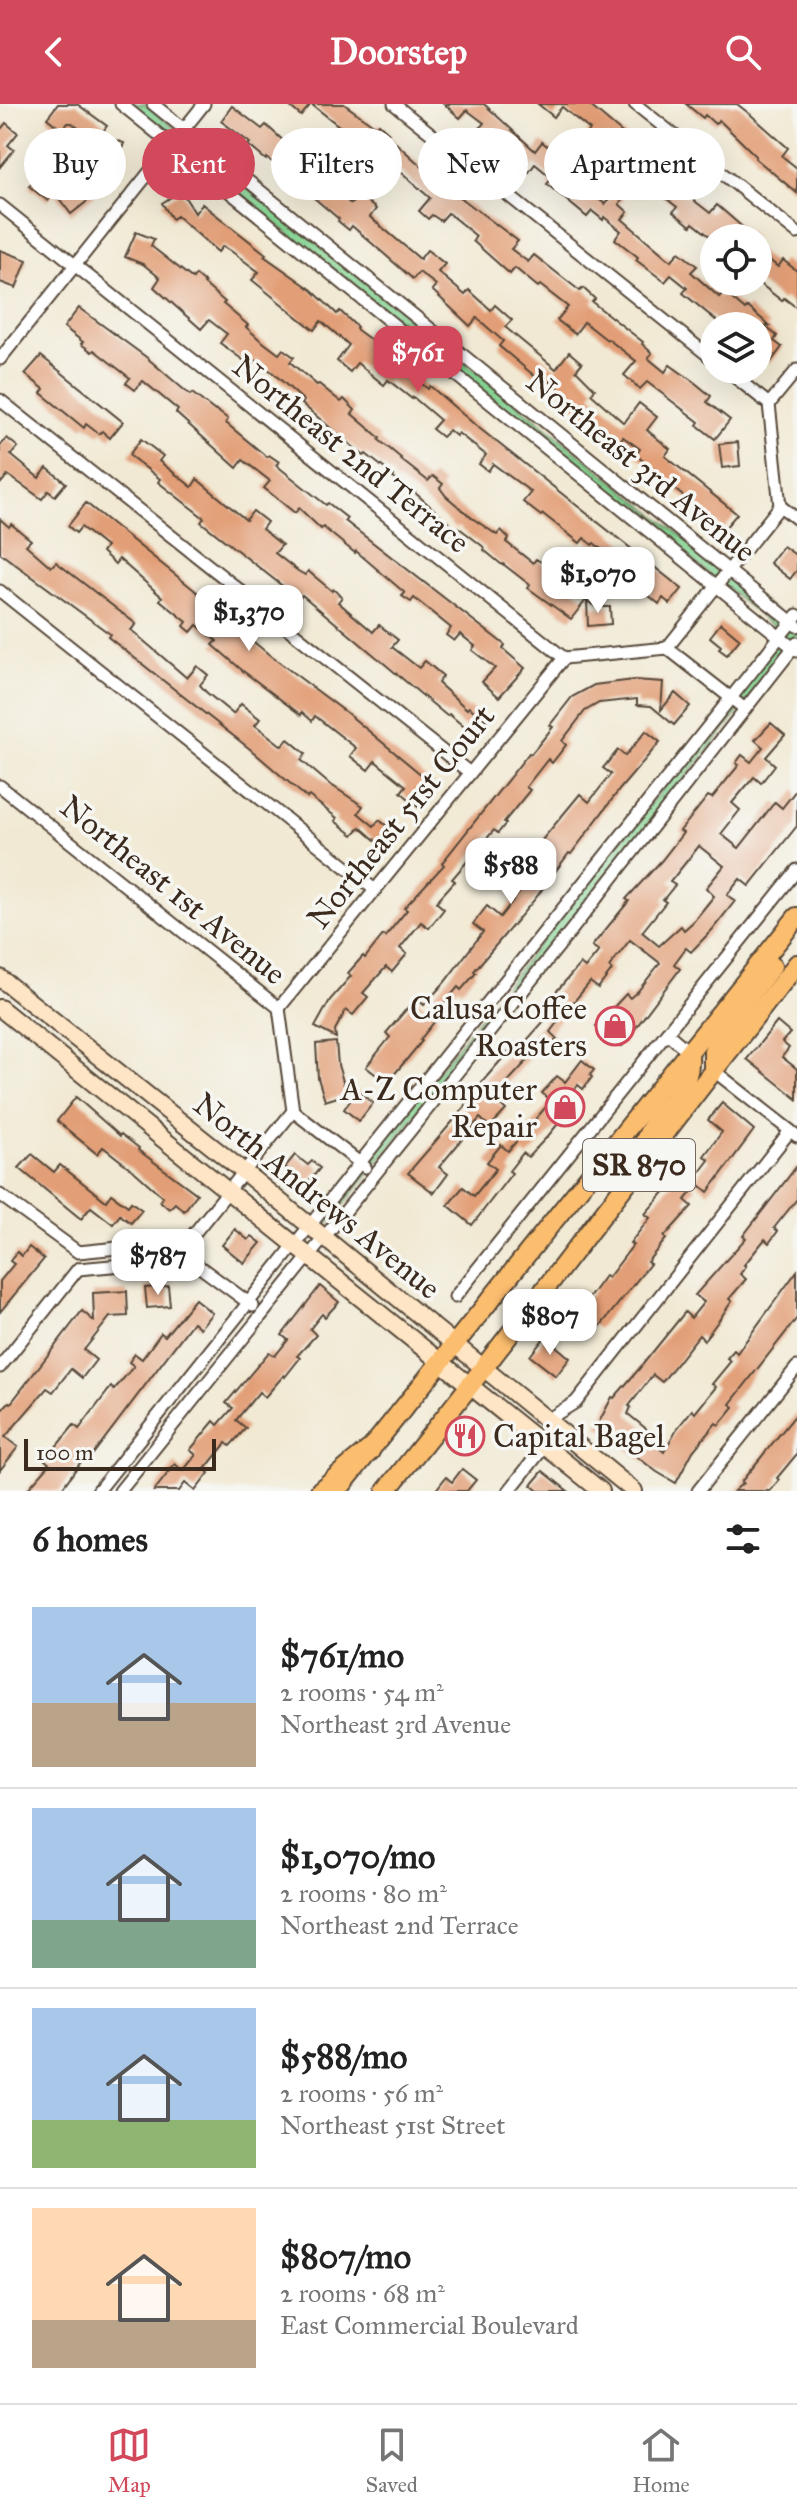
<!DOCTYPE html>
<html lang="en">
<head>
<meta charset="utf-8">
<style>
	:root { --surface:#fff; --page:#f2f2f2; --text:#222; --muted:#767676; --line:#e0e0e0; --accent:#d1495b }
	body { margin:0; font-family:"IM FELL Great Primer",serif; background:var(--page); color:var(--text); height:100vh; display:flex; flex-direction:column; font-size:30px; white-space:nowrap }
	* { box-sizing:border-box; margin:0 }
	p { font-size:26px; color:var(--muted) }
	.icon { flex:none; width:44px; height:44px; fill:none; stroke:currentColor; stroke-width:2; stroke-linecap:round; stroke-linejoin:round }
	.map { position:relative; height:1387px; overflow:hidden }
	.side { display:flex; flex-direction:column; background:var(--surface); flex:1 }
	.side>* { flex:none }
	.hud { position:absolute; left:24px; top:24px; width:750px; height:72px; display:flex; gap:16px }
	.buttons { position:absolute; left:700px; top:120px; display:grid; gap:16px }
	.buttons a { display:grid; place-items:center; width:72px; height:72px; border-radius:50%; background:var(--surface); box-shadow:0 8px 32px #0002; font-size:40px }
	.scale { position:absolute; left:24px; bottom:20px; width:192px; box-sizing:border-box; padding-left:8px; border:4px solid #3b2a1e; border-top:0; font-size:22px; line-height:28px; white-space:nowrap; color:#3b2a1e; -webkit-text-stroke:6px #f6f6f2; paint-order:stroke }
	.price { position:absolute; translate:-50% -68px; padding:0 18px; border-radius:16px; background:#fff; color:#222; font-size:26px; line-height:52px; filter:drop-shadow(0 2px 4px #0008) }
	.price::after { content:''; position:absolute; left:50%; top:48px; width:24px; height:18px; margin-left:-12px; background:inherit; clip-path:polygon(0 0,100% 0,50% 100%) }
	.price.on { background:var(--accent); color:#fff }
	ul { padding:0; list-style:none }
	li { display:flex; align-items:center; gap:24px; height:200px; padding:0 32px }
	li+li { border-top:2px solid var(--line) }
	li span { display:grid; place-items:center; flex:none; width:224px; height:160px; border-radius:0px; color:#555 }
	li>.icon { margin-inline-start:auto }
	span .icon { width:96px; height:96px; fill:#fffc; stroke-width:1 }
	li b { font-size:34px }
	h2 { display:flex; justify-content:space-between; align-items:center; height:96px; padding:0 32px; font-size:34px }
	.tag { padding:0 28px; border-radius:36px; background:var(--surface); box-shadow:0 8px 32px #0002; font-size:28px; line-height:72px }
	.tag.on { background:var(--accent); color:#fff }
	header { display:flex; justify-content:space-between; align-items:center; height:104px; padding:0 32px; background:var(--accent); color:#fff; font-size:36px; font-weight:800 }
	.dock { display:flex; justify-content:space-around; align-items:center; height:112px; border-top:2px solid var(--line); background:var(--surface); font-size:22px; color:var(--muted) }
	.dock a { display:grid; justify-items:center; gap:4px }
	.dock .on { color:var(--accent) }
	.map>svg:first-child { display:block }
	.green { fill:#83d392; stroke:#5f7e58; stroke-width:2 }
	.building { fill:#e29e76; fill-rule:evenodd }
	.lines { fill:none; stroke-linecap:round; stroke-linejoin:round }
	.minor-casing { stroke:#564739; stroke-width:15 }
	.secondary-casing { stroke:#564739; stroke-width:20 }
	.primary-casing { stroke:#564739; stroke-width:22 }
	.motorway-casing { stroke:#564739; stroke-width:24 }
	.minor { stroke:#fff; stroke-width:11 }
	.secondary { stroke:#fde5c5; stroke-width:16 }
	.primary { stroke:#fbbd6e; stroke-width:18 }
	.motorway { stroke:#fbbd6e; stroke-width:20 }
	.labels { text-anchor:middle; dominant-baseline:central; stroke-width:7; stroke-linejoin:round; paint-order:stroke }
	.shield { fill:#f6f6f2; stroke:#73675e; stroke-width:2 }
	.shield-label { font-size:30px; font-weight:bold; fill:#3b2a1e }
	.street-label { font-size:32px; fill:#3b2a1e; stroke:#f6f6f2 }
	.poi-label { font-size:32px; fill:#3b2a1e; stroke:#f6f6f2; text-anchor:end }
</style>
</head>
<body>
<header><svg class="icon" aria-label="back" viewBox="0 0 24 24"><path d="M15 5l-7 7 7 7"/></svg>Doorstep<svg class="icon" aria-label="search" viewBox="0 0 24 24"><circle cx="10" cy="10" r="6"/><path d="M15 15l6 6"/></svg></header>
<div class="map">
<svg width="797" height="1387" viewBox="0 0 797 1387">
	<rect width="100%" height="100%" fill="#f6f6f2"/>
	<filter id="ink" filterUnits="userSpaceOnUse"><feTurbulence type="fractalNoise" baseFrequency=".0125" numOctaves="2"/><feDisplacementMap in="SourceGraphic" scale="16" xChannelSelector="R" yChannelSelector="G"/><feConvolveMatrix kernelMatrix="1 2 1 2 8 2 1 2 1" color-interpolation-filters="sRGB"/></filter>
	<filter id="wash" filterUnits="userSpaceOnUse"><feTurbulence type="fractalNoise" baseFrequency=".006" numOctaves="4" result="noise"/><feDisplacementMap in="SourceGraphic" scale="32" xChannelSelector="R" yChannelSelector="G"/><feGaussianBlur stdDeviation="1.8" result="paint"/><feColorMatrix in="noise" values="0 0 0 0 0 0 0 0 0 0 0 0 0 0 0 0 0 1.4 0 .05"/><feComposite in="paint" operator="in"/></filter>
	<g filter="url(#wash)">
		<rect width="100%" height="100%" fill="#f1e9d3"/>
		<!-- green -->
		<path class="green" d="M128,0H145L792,521L797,516V542L793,540L329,1119L321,1114L784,531Z"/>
		<g id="blocks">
			<!-- building -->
			<g class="building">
				<path d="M58,0H77L107,22L100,31L124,39L116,61L108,58L104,68L95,65L103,44L72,19H68L62,26L47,14Z"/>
				<path d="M287,0H344L376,23L379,20L389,29L387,31L420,61L443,79L446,76L459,87L456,90L518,137L511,145L528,158L534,151L580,187L583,184L595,195L592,198L643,238L642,240L652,249L648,254L665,268L670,261L694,278L711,292L707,298L730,316L715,335L697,321L699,318L647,278L640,285L624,271L636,257L608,235L607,236L584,218L575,230L557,216L568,203L540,181L538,183L515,164L510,170L473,137L476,132L448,109L441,117L432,111L428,115L419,107L430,94L400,67L398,69L380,52L378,54L353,32L347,39L334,28L339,22L311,0L301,12Z"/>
				<path d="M444,0H484L535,47L542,38L560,52L554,60L605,100L615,88L623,95L619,100L628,108L622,115L671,157L679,148L697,162L691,168L719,193L724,188L745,206L748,203L770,222H765L777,232L774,237L782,243L770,259L758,249V222H723L683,189L687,184L671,171L665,178L636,156L638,153L615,135L621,127L604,113L603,116L592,107L587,113L547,80L552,74L535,60L529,68L479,25L484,19L467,6L460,14Z"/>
				<path d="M538,0H588L646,49L648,47L666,61L664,63L687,81L682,87L710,109L717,101L755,134H712L693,119L691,122L673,108L677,103L654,85L658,81L629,59L618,73L601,59L608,49L586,31L590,26L562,3L554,13Z"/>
				<path d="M686,0H737L751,11L788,44L782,52L797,64V89L755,54L756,52L719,16L715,20L705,11L703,14Z"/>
				<path d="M232,2L262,25L266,21L287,40L290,36L308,50L302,58L351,100L359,91L376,105L370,113L420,155L427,146L445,160L438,168L465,191L469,186L491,206L495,201L512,216L505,223L556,265L569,248L582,259L576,266L595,285L591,290L624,319L639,299L657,313L647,326L670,345L665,352L737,410L724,425L657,371L658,369L636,351L640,345L623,333L617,341L588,318L589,316L567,296L569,293L542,271L538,275L499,242L503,237L477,214L470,222L432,186L436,181L419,168L413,175L352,122L349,126L338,117L339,115L295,78L301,71L283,57L279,63L267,54L266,56L248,41L250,39L221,17Z"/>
				<path d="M6,19L18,29L8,41L14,46L0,63V26Z"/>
				<path d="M48,58L59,66L50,77L66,89L83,76L95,91L71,110L54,88L48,97L29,82Z"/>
				<path d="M181,87L195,109L202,100L266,150L264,152L312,186L337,210L340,207L357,223L356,225L402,259L400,262L428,285L430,282L474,320L682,485L670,500L663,494L659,500L648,491L652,487L594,439L592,441L584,434L580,439L543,410L541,412L523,398L531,388L493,360L488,367L479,360L486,351L458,329L456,332L449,326L442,333L432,325L440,316L413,293L412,295L388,276L384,281L357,259L350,268L337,257L349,241L321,217L314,226L252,176L259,168L231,147L223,142L218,148L177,112L172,115L162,99Z"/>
				<path d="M136,128L154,135L151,142L193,175L196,171L205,179L204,180L225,198L223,200L248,221L246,223L259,235L279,250L283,245L294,253L290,258L317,281L319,280L341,298L344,295L355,306L352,310L380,334L379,336L401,354L400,355L428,377L433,372L443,380L440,384L446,392L472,414L497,431L501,426L509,434L506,438L533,459L536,455L546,461L586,496L571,515L528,484L530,481L503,460L502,461L484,446L485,444L458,423L456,425L413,387L393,374L394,372L366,350L364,352L302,300L304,297L272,268L256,256L251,262L220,239L227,230L209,216L201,225L154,183L160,174L143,160L125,153Z"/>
				<path d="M0,146L27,156L16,184L0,178Z"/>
				<path d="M758,147L778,163L783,156L797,167V204L784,194L782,197L758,178Z"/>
				<path d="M79,204L146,253L190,291L192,289L215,307L216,306L228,315L226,319L267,353L269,351L279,358L276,361L326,401L328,399L347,414L345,417L505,541L503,545L525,564L499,593L482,578L495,564L472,546L475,542L460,530L454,537L446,531L451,524L414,494L411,498L402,492L405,489L356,447L355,449L323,423L321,425L299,404L295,409L264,384L270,377L243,356L237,364L176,309L178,306L143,277L135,286L126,279L130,274L94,246L92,248L81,240L83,238L64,223Z"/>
				<path d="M41,252L123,318L110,334L102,327L99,330L86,320L84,324L41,289L44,285L25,270Z"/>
				<path d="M7,334L18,343L11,351L39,374L47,364L66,379L55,392L48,387L42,395L8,371L0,380V342Z"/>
				<path d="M141,335L163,352L159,357L192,383L197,375L246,416L253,407L267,418L262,425L282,441L275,449L298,467L305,471L308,467L332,487L333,485L342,493L338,498L373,528L379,521L398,536L392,543L419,564L425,557L443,572L438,579L467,605L469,603L487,617L475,632L449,610L447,612L302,491L299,495L201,418L204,414L158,378L160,375L129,351Z"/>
				<path d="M738,338L740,362L722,364L719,340Z"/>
				<path d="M86,399L228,513L226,515L272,553L347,609L435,682L418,703L401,688L406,682L375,657L368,666L350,652L356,644L315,612L312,617L302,608L301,611L243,567L213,541L217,537L197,521L191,528L184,522L187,518L160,496L162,493L119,455L115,460L102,448L106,443L81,423L76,429L68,422Z"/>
				<path d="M0,415L9,423L11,420L31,436L26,441L51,463L56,458L136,520L131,526L187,574L197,562L208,571L200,581L206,588L233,610L241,600L260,615L255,621L282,642L288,635L306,650L301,656L328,679L363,702L358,709L374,722L379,716L396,729L383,743L360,723L353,731L335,717L337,714L309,692L307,694L250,645L108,533L110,530L0,449Z"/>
				<path d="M783,442L797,452V466L790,475L770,459Z"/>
				<path d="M587,497L596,503H610L611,520L588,522Z"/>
				<path d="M721,519L740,535L727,551L719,545L721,542L710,533Z"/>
				<path d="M634,576L663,578L661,606L675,589L690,602L674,621L651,602L637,601V595L599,599L585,607L562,637L566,641L552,659L548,655L526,683L530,686L504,718L506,719L498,729L494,726L452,775L455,777L436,798L444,805L429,824L421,818L400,844L407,850L392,868L386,863L363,889L368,893L353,911L346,906L335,926L336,934L315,923L330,896L351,872L348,869L363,852L365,854L383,831L385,833L407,806L404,804L444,761L442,759L529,649L531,650L553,623L550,621L572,593L594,581Z"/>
				<path d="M771,619L785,631L766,653L775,661L761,679L754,673L732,699L740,706L721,730L739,744L775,698L782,704L797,685V722L749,782L740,775L727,791L735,797L712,826L691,848L686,844L674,860L680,865L622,942L596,922L626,890L630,894L638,887L660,859L630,836L609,863L612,866L598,884L590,878L562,912L550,928L557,935L542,952L536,947L493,994L506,1006L490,1023L480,1014L439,1063L448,1070L434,1089L408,1069L466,1002L465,1000L482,978L516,939L521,943L545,916L537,910L580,860L585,864L599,847L592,842L629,797L626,795L662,756L683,729L680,727L708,692L712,694L739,661L736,659L742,651L751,658L763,643L755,636ZM699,742L724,762L706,784L714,792L693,818L684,826L681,822L659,842L642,828L666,798L663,796L675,781L670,778Z"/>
				<path d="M646,627L660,638L620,685L571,750L569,749L535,795L474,867L476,869L461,886L458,883L435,910L438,913L420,936L422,937L387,979L366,963L390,933L386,929L416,894L424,901L444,879L483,828L473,820L487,802L500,813L522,785L510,776L527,754L580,690L589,698L611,670L603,664L618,646L625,652Z"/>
				<path d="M777,918L790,929L782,938L789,944L782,953L797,965V995L747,955Z"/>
				<path d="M336,938L338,961L347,990L325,997L318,974L316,940Z"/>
				<path d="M582,956L594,966L590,971L592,973L583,985L578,981L565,998L571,1004L548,1032L528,1053L523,1049L509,1067L512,1069L472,1121L448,1101L463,1083L474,1092L496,1065L487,1058L501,1041L508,1047L551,997L542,989L557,972L565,978Z"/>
				<path d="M358,987L373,999L359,1017L344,1005Z"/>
				<path d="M76,993L120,1032L121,1030L139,1044L138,1046L197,1090L184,1107L175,1099L169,1105L160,1097L163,1093L135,1068L103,1043L97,1050L57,1017Z"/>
				<path d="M722,999L754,1026L708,1088L694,1076L709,1056L704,1052L722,1028L708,1016Z"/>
				<path d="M32,1050L54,1068L60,1061L106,1097L111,1090L128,1102L131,1098L142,1106L131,1119L120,1111L113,1120L91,1103L81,1115L19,1064Z"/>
				<path d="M295,1051L308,1061L312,1057L320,1064L303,1085L292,1077L296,1072L285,1063Z"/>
				<path d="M797,1062V1095L774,1124L778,1127L769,1139L765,1135L744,1161L746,1162L740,1170L746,1175L729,1195L732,1197L719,1216L704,1236L699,1231L662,1278L653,1271L629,1302L631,1303L628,1310L649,1327L644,1332L664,1348L676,1326L692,1306L695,1309L716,1283L712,1280L731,1257L727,1254L734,1246L737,1249L797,1167V1214L730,1300L734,1303L719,1321L716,1319L693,1347L676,1379L657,1368L619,1339L622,1335L597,1322L612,1293L614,1294L639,1265L685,1208L691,1214L704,1198L695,1191L746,1134L743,1132Z"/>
				<path d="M679,1071L695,1084L685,1096L692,1102L664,1133L666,1135L647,1158L650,1160L598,1225L578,1209L605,1172L608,1174L633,1141L630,1139L650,1114L645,1110Z"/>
				<path d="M235,1125L248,1136L252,1132L261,1139L244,1159L222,1141Z"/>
				<path d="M29,1143L44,1155L0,1208V1177L14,1160L10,1157L17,1148L22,1152Z"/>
				<path d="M168,1182L170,1202L147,1204L145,1184Z"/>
				<path d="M320,1182L339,1198L325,1213L322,1210L310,1225L316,1231L297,1252L300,1254L285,1273L284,1271L265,1293L259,1288L236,1316L246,1324L230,1342L226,1339L205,1365L209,1369L195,1387L185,1379L179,1387H154L175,1360L183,1367L196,1351L190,1346L214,1317L218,1321L233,1304L226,1299L269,1248L275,1252L288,1236L282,1231Z"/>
				<path d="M127,1187L128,1212L110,1213L84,1246L96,1256L82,1274L71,1265L53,1288L47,1284L5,1333L18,1343L0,1366V1308L9,1298L11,1299L82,1207L94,1217L93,1189Z"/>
				<path d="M195,1195L212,1209L200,1224L193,1218L90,1354L86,1351L60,1387H26L50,1360L45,1356L74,1321L79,1325L111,1283L114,1286L134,1262L129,1258L135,1250L142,1255L161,1229L165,1232Z"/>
				<path d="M545,1233L570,1254L556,1272L530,1252Z"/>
				<path d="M797,1309V1350L777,1374L779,1376L770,1387H734L743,1379L741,1378Z"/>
				<path d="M462,1365L476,1376L467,1387H435L446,1373L452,1378Z"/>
				<path d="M543,1367L568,1387H538L531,1381Z"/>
			</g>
		</g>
	</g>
	<g filter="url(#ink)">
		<use href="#blocks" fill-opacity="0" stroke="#564739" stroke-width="2"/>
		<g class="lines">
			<defs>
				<g id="minor">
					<path d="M121,0L797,547"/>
					<path d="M153,0L797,522"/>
					<path d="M394,0L714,256"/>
					<path d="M635,0L797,129"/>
					<path d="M0,101L564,554L667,544L745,605"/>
					<path d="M0,255L204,0"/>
					<path d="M726,266L769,300L780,402L797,415"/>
					<path d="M0,296L470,669"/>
					<path d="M769,300L797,266"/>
					<path d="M0,487L375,786"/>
					<path d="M667,544L780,402"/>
					<path d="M0,682L279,904L293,1007L365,1063"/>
					<path d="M279,904L564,554"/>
					<path d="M667,929L689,948"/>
					<path d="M713,966L797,1032"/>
					<path d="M0,1091L78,1148L188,1137"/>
					<path d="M188,1137L293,1007"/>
					<path d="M78,1165L189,1155L253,1202"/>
					<path d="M455,1193L797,766"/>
					<path d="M0,1263L78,1165"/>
					<path d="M547,1316L576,1298L790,1027"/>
					<path d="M98,1387L797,511"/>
					<path d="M120,1387L566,833L797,539"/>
					<path d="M509,1387L558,1325"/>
					<path d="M698,1387L797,1263"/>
				</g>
				<g id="secondary">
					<path d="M0,874L244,1068L634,1387"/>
					<path d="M0,904L601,1387"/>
				</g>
				<g id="primary">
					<path d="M713,966V947L719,932L772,862"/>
					<path d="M645,1036C659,1000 693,993 689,948"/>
					<path d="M337,1387L797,813"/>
					<path d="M386,1387C526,1214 658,1035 797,860"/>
				</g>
				<path id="motorway" d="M321,1387L369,1347"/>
			</defs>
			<!-- minor casing -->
			<use href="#minor" class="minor-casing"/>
			<!-- secondary casing -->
			<use href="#secondary" class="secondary-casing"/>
			<!-- primary casing -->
			<use href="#primary" class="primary-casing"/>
			<!-- motorway casing -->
			<use href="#motorway" class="motorway-casing"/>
			<!-- minor -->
			<use href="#minor" class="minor"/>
			<!-- secondary -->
			<use href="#secondary" class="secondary"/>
			<!-- primary -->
			<use href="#primary" class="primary"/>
			<!-- motorway -->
			<use href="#motorway" class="motorway"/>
		</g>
	</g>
	<!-- icons -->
	<defs>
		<symbol id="shop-ring" viewBox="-11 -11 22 22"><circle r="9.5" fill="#f6f6f2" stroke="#d1495b" stroke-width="1.5"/><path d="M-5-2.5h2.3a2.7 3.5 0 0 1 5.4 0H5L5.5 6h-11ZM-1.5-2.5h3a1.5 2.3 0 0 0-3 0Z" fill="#d1495b"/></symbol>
		<symbol id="restaurant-ring" viewBox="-11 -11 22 22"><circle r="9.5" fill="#f6f6f2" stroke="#d1495b" stroke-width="1.5"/><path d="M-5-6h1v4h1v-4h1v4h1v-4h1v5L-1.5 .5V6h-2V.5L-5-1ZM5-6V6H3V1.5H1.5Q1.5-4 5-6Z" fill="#d1495b"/></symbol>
	</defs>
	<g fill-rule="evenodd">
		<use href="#shop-ring" x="593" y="900" width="44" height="44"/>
		<use href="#shop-ring" x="543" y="981" width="44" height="44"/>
		<use href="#restaurant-ring" x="443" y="1310" width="44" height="44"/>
	</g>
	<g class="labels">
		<!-- shield labels -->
		<rect class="shield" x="583" y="1035" width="112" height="52" rx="6"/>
		<g class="shield-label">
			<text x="639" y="1061">SR 870</text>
		</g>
		<!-- street labels -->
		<g class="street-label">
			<text transform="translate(351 350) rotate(39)">Northeast 2nd Terrace</text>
			<text transform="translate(641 362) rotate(39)">Northeast 3rd Avenue</text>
			<text transform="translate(401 713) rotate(-51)">Northeast 51st Court</text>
			<text transform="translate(173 786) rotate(39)">Northeast 1st Avenue</text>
			<text transform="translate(317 1092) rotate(39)">North Andrews Avenue</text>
		</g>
		<!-- poi labels -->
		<g class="poi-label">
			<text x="587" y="904">Calusa Coffee<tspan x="587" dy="37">Roasters</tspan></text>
			<text x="537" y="985">A-Z Computer<tspan x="537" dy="37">Repair</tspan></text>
			<text x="493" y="1332" text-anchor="start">Capital Bagel</text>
		</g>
	</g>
</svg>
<div class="buttons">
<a><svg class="icon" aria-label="locate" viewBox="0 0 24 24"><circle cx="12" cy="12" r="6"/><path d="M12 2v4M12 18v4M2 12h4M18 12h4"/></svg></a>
<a><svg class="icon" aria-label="layers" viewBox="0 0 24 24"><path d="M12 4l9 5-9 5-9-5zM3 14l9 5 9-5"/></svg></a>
</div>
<div class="scale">100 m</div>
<b class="price on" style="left:418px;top:290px">$761</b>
<b class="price" style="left:598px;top:511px">$1,070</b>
<b class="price" style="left:249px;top:549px">$1,370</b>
<b class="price" style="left:511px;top:802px">$588</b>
<b class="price" style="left:158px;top:1193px">$787</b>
<b class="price" style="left:550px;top:1253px">$807</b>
<div class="hud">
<a class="tag">Buy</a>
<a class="tag on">Rent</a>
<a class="tag">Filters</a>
<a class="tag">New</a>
<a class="tag">Apartment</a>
</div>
</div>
<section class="side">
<h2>6 homes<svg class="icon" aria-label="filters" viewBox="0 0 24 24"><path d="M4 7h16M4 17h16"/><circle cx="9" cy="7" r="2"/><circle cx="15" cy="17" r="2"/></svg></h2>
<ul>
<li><span style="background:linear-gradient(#a9c7e8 60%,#b9a48a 0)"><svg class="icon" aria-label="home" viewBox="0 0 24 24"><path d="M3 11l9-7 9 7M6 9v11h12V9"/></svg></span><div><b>$761/mo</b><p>2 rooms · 54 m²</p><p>Northeast 3rd Avenue</p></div></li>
<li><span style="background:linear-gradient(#a9c7e8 70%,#7fa58c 0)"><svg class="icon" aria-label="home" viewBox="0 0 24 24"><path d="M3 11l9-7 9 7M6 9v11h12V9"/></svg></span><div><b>$1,070/mo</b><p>2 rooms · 80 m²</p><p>Northeast 2nd Terrace</p></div></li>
<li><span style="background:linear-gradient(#a9c7e8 70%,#8fb573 0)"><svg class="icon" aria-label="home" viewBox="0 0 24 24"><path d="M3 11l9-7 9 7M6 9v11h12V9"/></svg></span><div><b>$588/mo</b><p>2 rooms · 56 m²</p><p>Northeast 51st Street</p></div></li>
<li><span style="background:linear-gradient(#ffd9b3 70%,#b9a48a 0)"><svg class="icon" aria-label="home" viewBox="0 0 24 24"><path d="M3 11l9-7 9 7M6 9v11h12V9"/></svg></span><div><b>$807/mo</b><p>2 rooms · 68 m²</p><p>East Commercial Boulevard</p></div></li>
</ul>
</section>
<nav class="dock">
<a class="on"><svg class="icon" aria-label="map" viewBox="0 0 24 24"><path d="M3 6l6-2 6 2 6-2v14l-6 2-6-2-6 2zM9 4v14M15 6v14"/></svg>Map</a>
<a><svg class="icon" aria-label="saved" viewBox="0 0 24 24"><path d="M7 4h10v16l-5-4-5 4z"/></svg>Saved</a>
<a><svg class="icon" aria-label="home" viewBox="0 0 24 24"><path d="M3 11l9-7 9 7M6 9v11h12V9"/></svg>Home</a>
</nav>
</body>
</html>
